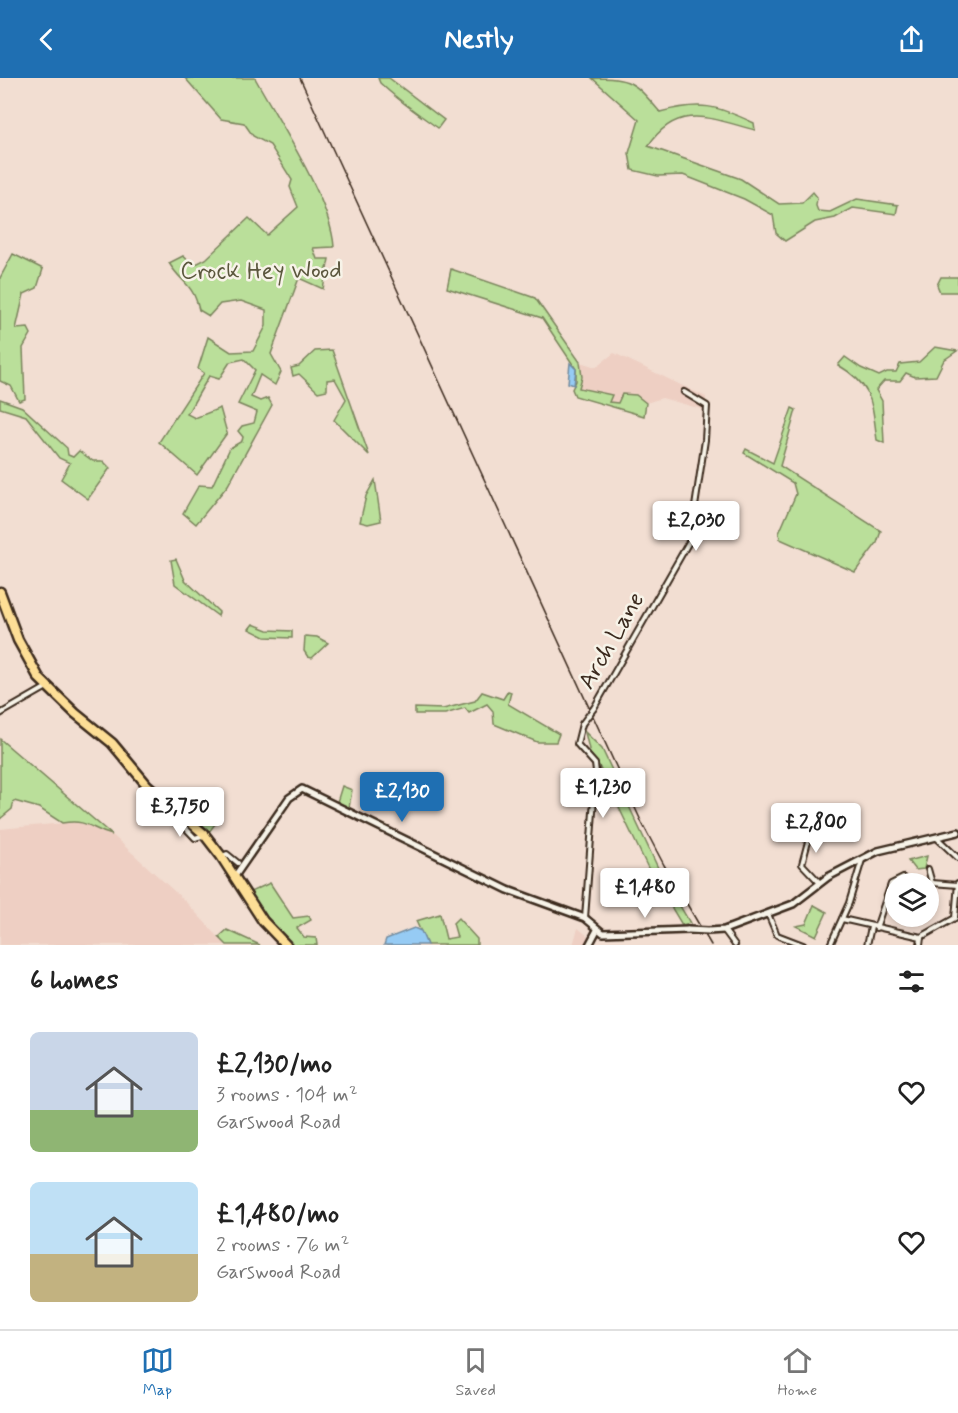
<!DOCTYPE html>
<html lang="en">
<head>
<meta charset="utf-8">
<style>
	:root { --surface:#fff; --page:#f6f6f6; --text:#222; --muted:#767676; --line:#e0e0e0; --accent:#1f6fb2 }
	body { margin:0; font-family:Mynerve,sans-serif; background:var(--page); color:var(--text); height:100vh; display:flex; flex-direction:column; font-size:22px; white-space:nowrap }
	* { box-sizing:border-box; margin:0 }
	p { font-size:20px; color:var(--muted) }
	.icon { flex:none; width:33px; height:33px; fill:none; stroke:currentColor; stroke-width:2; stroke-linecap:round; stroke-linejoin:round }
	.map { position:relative; height:867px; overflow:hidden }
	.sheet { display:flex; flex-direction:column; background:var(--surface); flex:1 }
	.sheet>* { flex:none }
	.buttons { position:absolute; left:885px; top:795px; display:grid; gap:12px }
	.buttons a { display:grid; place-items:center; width:54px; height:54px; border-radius:50%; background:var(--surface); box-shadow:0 3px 9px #0003; font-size:30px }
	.price { position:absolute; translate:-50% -51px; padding:0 14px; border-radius:6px; background:#fff; color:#222; font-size:20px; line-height:39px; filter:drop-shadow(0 2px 3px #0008) }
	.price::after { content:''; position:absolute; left:50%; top:36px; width:18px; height:14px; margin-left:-9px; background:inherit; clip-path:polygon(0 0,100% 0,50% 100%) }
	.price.selected { background:var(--accent); color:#fff }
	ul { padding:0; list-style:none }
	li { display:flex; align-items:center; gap:18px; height:150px; padding:0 30px }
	li span { display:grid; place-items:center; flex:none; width:168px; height:120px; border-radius:9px; color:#555 }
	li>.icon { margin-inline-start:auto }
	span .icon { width:72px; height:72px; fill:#fffc; stroke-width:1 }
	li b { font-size:26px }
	h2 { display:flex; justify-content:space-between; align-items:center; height:72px; padding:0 30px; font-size:26px }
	header { display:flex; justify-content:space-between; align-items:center; height:78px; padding:0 30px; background:var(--accent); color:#fff; font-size:27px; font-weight:700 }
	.dock { display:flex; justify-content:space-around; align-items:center; height:84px; border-top:2px solid var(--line); background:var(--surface); font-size:16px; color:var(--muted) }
	.dock a { display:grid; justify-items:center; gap:3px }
	.dock .selected { color:var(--accent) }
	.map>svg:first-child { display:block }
	.built { fill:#eecfc3 }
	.green { fill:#badf9a; stroke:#7a845c; stroke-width:1.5 }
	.water { fill:#96cbf4; stroke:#728b9e; stroke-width:1.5 }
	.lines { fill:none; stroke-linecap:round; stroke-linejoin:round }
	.street-casing { stroke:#3b2a1e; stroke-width:8 }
	.secondary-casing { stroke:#3b2a1e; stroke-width:10 }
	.highway-casing { stroke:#3b2a1e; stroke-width:13 }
	.street { stroke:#f7f3e8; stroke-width:4 }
	.secondary { stroke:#f7f3e8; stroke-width:5 }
	.highway { stroke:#fdde96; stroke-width:8 }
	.rail { stroke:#3b2a1e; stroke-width:1.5 }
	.street-bridge-casing { stroke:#3b2a1e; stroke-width:8; stroke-linecap:butt }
	.secondary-bridge-casing { stroke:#3b2a1e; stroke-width:10; stroke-linecap:butt }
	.street-bridge { stroke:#f7f3e8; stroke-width:4 }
	.secondary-bridge { stroke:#f7f3e8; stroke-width:5 }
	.labels { text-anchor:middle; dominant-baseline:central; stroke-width:5; stroke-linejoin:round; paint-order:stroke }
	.park-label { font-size:24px; fill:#5b573d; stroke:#f7f3e8 }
	.street-label { font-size:24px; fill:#3b2a1e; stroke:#f7f3e8 }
</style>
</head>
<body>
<header><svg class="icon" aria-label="back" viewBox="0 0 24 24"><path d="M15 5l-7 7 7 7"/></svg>Nestly<svg class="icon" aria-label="share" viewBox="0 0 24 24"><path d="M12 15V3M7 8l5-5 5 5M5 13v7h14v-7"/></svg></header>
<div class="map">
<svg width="958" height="867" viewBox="0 0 958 867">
	<rect width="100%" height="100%" fill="#f2ded2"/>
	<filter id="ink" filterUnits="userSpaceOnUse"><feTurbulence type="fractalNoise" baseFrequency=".0167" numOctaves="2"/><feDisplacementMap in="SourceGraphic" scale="12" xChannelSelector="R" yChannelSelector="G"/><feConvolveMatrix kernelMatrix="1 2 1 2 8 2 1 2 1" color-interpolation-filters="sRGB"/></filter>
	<g filter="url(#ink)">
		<!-- built -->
		<g class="built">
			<path d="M614,275L706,319L705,332L662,320L646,325L636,317H622L618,325L609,324L611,318L579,310L582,299L580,284L596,289Z"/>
			<path d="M96,742L185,823L226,867H0V751Z"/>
			<path d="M578,850L588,858L586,867H573Z"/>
		</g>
		<!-- green -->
		<g class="green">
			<path d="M185,0H255C279,44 331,122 334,169L313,170L317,181H329L323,211L299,200L271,276L281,294L275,307L260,297L251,319L260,323L268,320L272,327L228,407L196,446L183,435L199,407L212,408L230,370L242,363L243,359L238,353L242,348L254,345L257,334L238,326L255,292L244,281L230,284L219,301L209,298L187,336L195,340L220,330L227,355L197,397L159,364L204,295L198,291L208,259L231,274L253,273L266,248V232L241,223L220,226L209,238L199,232C193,205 182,206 169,185L183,178L194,187L206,181L249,140L267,157L298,129L290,109L292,102L270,67L253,58L244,45L221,41Z"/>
			<path d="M378,0H389L444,42L438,50C417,35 400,24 380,5Z"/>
			<path d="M592,0C632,0 634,4 660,34C700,23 716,27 754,45L755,52C712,41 678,23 648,68L741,101L779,126L802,125L813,114L817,119L816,128L818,133L830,134L857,121L898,127L896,136L853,130L835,140L815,144L785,163L776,155L773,137L744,121L683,97L658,98L632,92L629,75L639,42Z"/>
			<path d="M13,176L43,191L37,210L24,216L16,251L28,250L31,256L23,270L25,321L19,323L11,308L0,303V200Z"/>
			<path d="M451,191L535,220L580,284L582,299L579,310L612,317L609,324L618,325L622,316L636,317L646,325L644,338L575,318L572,311L576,303V291L542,240L447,210Z"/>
			<path d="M941,199H958V214H940L937,207Z"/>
			<path d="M935,269L957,273L944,282L936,298L915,299L906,295L900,303H884L876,312L882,323L884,365L877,362C872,325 873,307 838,287L845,279L861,290L879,298L887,294H896L900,286L919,284Z"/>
			<path d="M332,272L369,377L334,342L346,321L335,301L327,302V312L318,314L299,296L293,298L291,290L299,288L315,273Z"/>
			<path d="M0,321L22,329L67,370L68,377L73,379L79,373L93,383H103L110,390L88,421L61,401L70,385L59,380L26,338L0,330Z"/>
			<path d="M792,330L796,332L780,388L881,453L877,465L855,494L780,461L779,455L796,416L793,405L744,375L746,371L773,385Z"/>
			<path d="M375,402L381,443L368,446L360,444L366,418Z"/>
			<path d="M176,481L185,502L219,534L218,538L175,506L171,482Z"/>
			<path d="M253,546L268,552L292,553V560L265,559L249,551Z"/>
			<path d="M305,558L317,559L328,565L312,580L308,579L304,573Z"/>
			<path d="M508,613L511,614L508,626L559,656L556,664H537L494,646L493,633L487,626L469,635L465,630L445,636H415V630L443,631L475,623L482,614L503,621Z"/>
			<path d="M585,654L602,671L659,792L690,845L682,847L648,790L598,686L590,676Z"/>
			<path d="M0,661L112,757C89,751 90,741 62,745L39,730L14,723L12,731L0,741Z"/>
			<path d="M342,708L352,712L349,730L337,724Z"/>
			<path d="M194,727L215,746L209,754L189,736Z"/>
			<path d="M927,778L924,791L915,792L908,783Z"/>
			<path d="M270,805L293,840L309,838L311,842L297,850L304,859L316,860L317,867H289L248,815Z"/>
			<path d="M814,827L827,834L816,858L796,848L806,846Z"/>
			<path d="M440,836L446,861L457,859L453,845L458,840L477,861V867H427L416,843Z"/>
			<path d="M227,852L260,867H227L219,859Z"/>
		</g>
		<!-- water -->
		<g class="water">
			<path d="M570,285L576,291L574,307L568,305Z"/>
			<path d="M414,850L421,853L427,867H384L386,861Z"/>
		</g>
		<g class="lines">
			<defs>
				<g id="street">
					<path d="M594,630L690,462L705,362L707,328L684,314"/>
					<path d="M0,636L47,609"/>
					<path d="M582,646L577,666L595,686L596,694L585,840"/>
					<path d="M181,735L178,742L195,760L205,757"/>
					<path d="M813,745L802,786L820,805"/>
					<path d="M937,760L958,780"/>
					<path d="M222,778L227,776L238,785"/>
					<path d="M928,791L932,805"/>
					<path d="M928,813L932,805L958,807"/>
					<path d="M768,836L777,857L803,867"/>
					<path d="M842,841L921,859L955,840L958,805"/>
					<path d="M876,850L891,806L903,800"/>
					<path d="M724,852L735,867"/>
					<path d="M830,867L849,825L862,782"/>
					<path d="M867,867L871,849"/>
					<path d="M920,867L921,859"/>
				</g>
				<g id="secondary">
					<path d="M235,798L289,720L302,711L508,812L585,840L603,855L688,852"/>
					<path d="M708,853L724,852L793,826L828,799L878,773L958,754"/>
					<path d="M589,867L597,852"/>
				</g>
				<path id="highway" d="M0,514L18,562L39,600L75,635L112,665L147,707L204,756L221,778L263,843L286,867"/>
			</defs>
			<!-- street casing -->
			<use href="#street" class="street-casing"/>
			<!-- secondary casing -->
			<use href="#secondary" class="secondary-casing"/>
			<!-- highway casing -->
			<use href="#highway" class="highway-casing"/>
			<!-- street -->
			<use href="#street" class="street"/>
			<!-- secondary -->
			<use href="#secondary" class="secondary"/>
			<!-- highway -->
			<use href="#highway" class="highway"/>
			<!-- rail -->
			<path class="rail" d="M300,0L642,745L664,787L711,867"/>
			<defs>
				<path id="street-bridge" d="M582,646L594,630"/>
				<path id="secondary-bridge" d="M688,852L708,853"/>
			</defs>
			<!-- street-bridge casing -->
			<use href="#street-bridge" class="street-bridge-casing"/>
			<!-- secondary-bridge casing -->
			<use href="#secondary-bridge" class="secondary-bridge-casing"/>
			<!-- street-bridge -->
			<use href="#street-bridge" class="street-bridge"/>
			<!-- secondary-bridge -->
			<use href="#secondary-bridge" class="secondary-bridge"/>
		</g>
	</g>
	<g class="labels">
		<!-- park labels -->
		<g class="park-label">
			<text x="261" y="193">Crock Hey Wood</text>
		</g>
		<!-- street labels -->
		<g class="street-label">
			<text transform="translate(612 563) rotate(-60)">Arch Lane</text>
		</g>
	</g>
</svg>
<div class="buttons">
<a><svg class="icon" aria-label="layers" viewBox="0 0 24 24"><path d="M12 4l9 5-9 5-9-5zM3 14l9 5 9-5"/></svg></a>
</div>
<b class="price" style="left:696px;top:474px">£2,030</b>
<b class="price" style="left:603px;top:741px">£1,230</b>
<b class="price selected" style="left:402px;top:745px">£2,130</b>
<b class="price" style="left:180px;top:760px">£3,750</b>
<b class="price" style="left:816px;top:776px">£2,800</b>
<b class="price" style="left:645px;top:841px">£1,480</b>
</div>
<section class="sheet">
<h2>6 homes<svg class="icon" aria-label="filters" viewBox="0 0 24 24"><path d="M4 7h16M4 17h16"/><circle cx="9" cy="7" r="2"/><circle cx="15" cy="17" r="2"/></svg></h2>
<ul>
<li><span style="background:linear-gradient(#c9d6e8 65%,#8fb573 0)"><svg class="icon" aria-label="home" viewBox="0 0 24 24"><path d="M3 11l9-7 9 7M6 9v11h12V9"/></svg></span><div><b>£2,130/mo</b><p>3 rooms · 104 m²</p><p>Garswood Road</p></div><svg class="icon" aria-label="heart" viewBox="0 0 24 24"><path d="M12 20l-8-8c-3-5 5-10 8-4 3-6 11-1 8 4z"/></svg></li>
<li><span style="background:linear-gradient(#bfe0f5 60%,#c2b280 0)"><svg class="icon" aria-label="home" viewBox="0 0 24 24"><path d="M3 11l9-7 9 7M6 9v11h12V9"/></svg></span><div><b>£1,480/mo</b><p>2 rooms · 76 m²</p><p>Garswood Road</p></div><svg class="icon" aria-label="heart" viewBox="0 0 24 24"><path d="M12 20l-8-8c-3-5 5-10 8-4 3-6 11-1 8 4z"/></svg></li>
</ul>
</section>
<nav class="dock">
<a class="selected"><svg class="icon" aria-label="map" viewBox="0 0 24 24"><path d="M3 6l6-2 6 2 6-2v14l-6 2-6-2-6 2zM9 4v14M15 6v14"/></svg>Map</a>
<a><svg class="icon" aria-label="saved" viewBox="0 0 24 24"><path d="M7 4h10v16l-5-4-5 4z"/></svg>Saved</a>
<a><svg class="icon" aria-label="home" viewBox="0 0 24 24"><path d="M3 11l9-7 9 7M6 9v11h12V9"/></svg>Home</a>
</nav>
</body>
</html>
